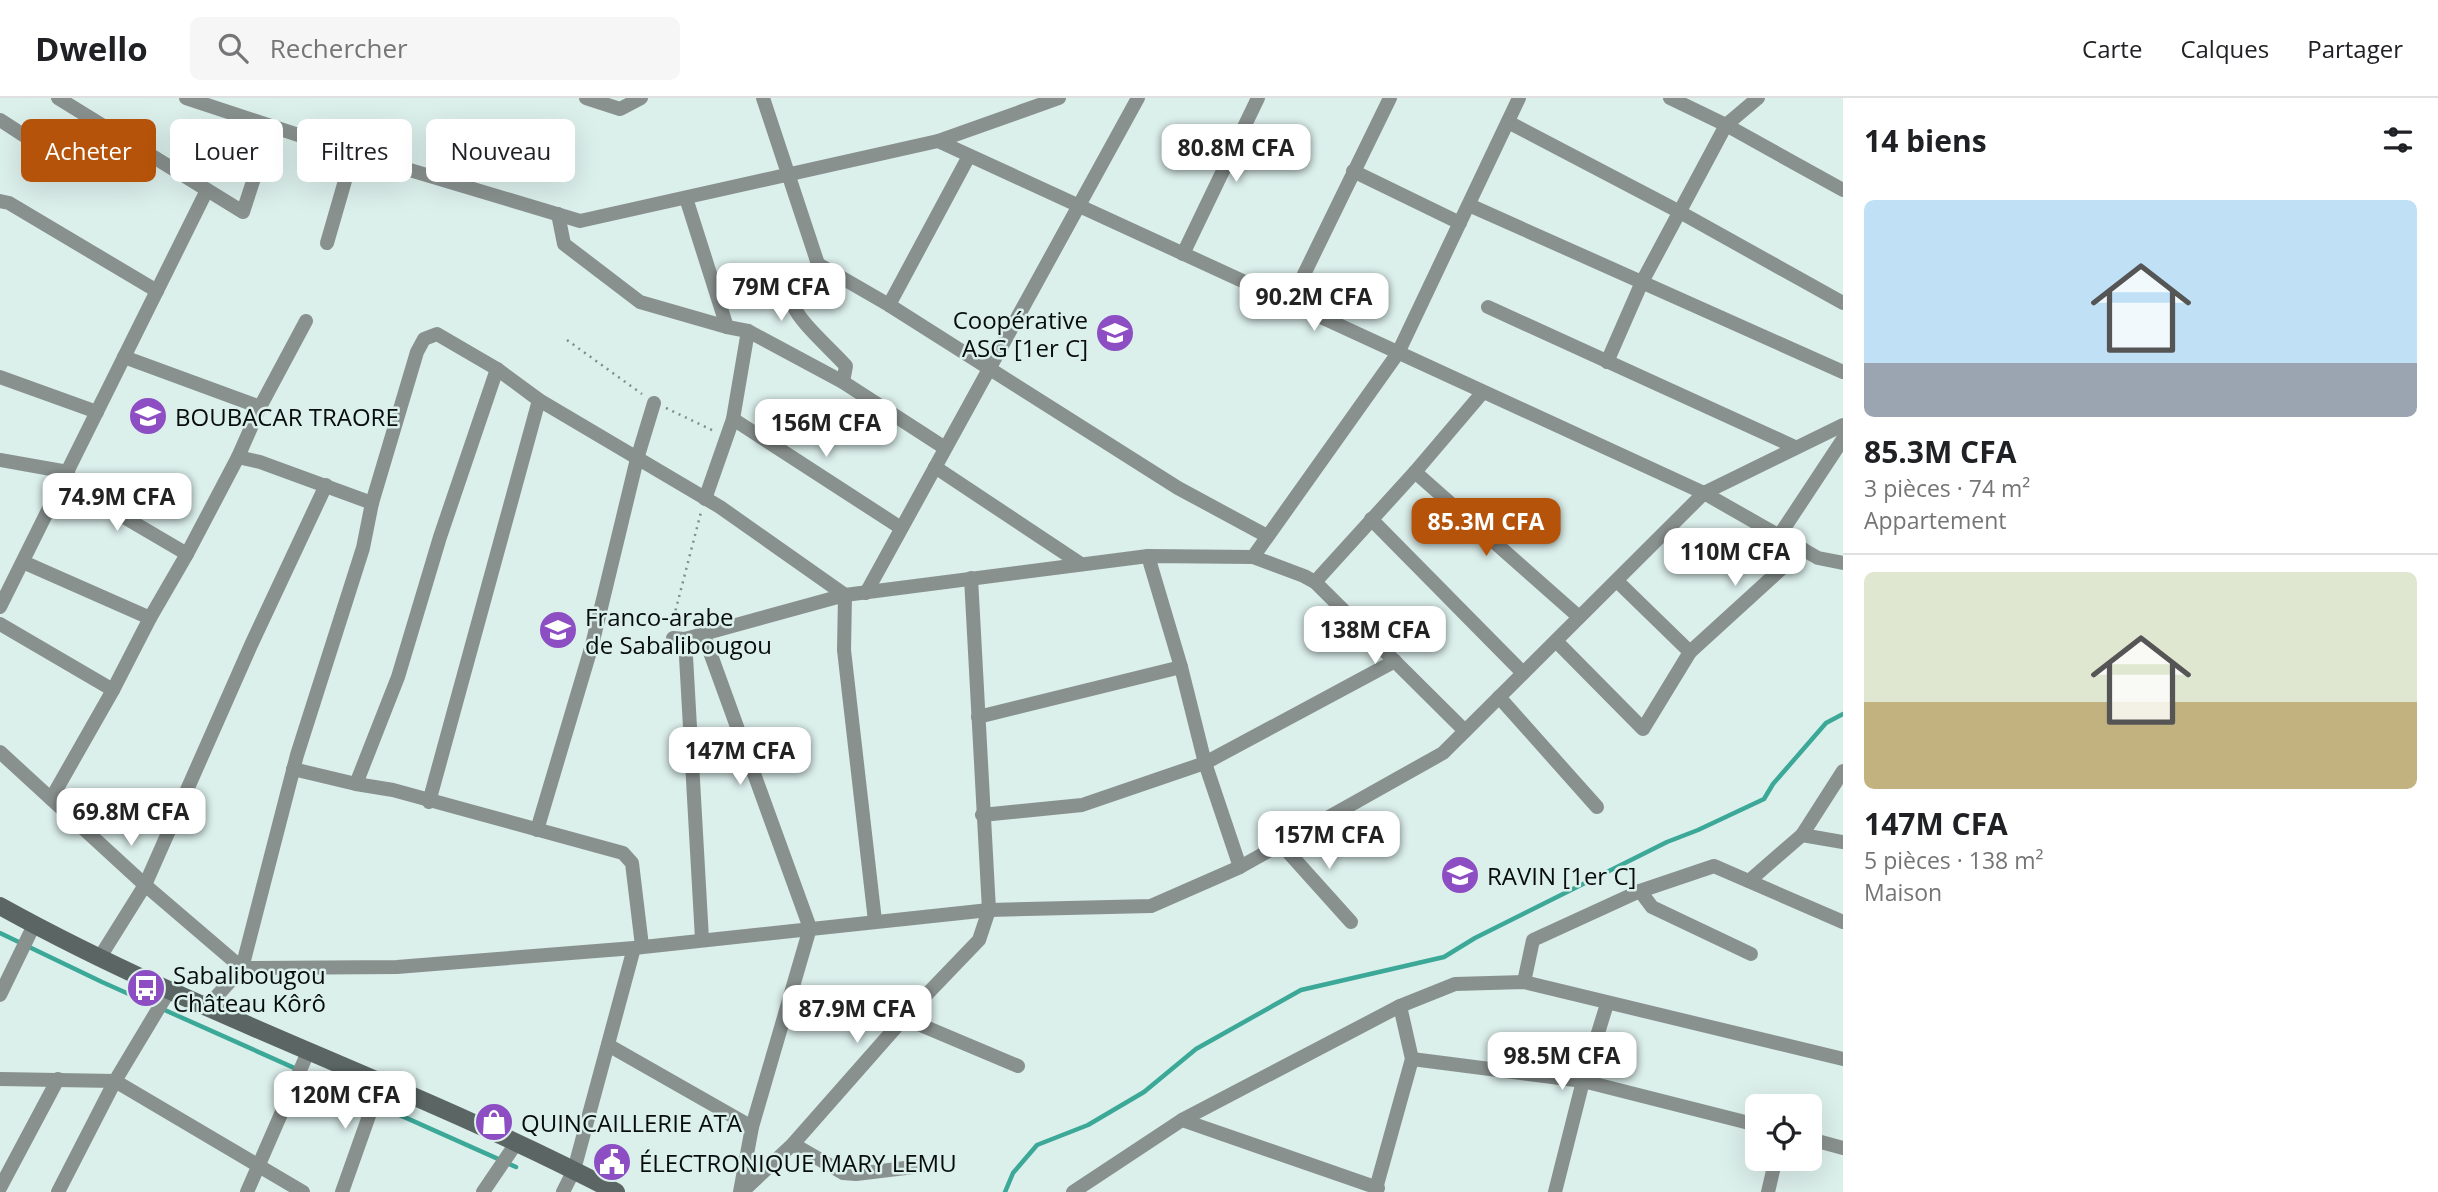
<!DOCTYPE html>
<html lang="fr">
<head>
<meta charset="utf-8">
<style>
	:root { --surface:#fff; --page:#f6f6f6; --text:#202124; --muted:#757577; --line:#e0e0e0; --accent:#b45309 }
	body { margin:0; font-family:"Open Sans",sans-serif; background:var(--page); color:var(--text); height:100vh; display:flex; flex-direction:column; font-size:26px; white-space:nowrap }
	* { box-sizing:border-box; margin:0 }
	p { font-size:23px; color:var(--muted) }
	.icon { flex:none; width:38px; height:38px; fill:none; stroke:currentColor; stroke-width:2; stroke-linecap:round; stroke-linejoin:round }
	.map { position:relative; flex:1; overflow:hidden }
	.drawer { display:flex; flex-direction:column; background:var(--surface); width:595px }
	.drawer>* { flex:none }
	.top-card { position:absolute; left:21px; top:21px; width:665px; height:63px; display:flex; gap:14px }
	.tools { position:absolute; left:1745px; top:996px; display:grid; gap:14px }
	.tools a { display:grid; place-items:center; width:77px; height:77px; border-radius:10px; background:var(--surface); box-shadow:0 7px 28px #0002; font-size:35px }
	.price { position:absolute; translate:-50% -60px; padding:0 16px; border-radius:14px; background:#fff; color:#222; font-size:23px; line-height:46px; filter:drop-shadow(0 2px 4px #0008) }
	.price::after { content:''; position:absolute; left:50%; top:42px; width:21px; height:16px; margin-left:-10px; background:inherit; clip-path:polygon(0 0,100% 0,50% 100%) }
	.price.active { background:var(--accent); color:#fff }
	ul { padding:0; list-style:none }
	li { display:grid; align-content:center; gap:14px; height:371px; padding:0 21px }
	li+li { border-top:2px solid var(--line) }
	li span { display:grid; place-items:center; height:217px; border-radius:10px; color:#555 }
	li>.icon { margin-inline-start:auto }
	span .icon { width:126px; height:126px; fill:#fffc; stroke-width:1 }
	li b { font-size:30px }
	h2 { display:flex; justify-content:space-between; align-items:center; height:84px; padding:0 21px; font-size:30px }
	.tag { padding:0 24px; border-radius:10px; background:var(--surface); box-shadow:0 7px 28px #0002; font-size:24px; line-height:63px }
	.tag.active { background:var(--accent); color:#fff }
	header { display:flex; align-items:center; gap:42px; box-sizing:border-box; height:98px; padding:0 35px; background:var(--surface); border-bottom:2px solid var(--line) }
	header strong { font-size:33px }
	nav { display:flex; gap:38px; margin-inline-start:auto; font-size:24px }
	.search { width:490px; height:63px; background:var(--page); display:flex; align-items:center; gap:18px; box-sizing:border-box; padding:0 24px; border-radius:10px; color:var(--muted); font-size:26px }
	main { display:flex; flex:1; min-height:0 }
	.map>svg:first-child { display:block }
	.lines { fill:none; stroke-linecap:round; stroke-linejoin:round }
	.stream { stroke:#3ba898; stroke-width:4.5 }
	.path { stroke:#7f8d8b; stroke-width:2.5; stroke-dasharray:2 5; stroke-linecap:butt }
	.street { stroke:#89918f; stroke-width:14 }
	.secondary { stroke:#5b6664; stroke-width:18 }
	.labels { text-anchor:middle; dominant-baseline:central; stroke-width:5; stroke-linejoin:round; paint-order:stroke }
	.poi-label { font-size:24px; fill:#070d0c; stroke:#dbefeb; text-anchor:start }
</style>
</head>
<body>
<header>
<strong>Dwello</strong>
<div class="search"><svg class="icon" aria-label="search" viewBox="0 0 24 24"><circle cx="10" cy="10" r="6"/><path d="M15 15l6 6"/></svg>Rechercher</div>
<nav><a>Carte</a><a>Calques</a><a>Partager</a></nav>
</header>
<main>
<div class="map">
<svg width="1843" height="1094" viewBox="0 0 1843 1094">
	<rect width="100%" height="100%" fill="#dbefeb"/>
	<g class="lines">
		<!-- stream -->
		<g class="stream">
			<path d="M0,835L102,884L516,1069"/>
			<path d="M1005,1094L1013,1075L1037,1047L1088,1027L1144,994L1196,951L1301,892L1444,859L1475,840L1667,744L1698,732L1764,701L1773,686L1826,625L1843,616"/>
		</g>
		<!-- path -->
		<g class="path">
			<path d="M567,242L642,296"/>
			<path d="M666,310L714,333"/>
			<path d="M672,526L701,414"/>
		</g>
		<!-- street -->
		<g class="street">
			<path d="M58,0L243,114L271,28"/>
			<path d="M186,0L353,55L580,123L938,43L1059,0"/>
			<path d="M586,0L620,11L641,0"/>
			<path d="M763,0L818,166L889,207L1178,390L1267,438"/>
			<path d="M1670,0L1726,27L1843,92"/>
			<path d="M0,22L34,44"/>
			<path d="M1508,24L1678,113L1843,205"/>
			<path d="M938,43L1704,395L1818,460L1843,465"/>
			<path d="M1353,73L1460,125"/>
			<path d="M686,100L727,229"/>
			<path d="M0,103L9,105L157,193"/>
			<path d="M1469,107L1843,274"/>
			<path d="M558,116L564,146L640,204L727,229L748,233L843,284L945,350"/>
			<path d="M327,145L353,55"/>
			<path d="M1183,156L1258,0"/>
			<path d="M818,166L793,207C801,226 831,251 846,268L843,284"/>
			<path d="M1290,205L1390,0"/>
			<path d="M889,207L969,58"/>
			<path d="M1488,209L1795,349"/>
			<path d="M124,259L260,309"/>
			<path d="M1607,264L1642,184L1726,27L1758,0"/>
			<path d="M497,271L440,439L398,579L356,686L393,692L623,755L632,765L642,848"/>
			<path d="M0,279L97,314"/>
			<path d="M733,321L901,430"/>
			<path d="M238,359L260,364L372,405"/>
			<path d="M0,362L68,374"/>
			<path d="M935,369L1081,466"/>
			<path d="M1415,374L1579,519"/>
			<path d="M61,387L117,415L187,456"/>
			<path d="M705,401L733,321L748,233"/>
			<path d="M1371,421L1523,575"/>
			<path d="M1779,438L1843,341"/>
			<path d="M1148,458L1181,569L1205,665L1240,769"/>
			<path d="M1253,459L1398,255L1519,0"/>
			<path d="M23,464L150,520"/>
			<path d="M1617,483L1690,554"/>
			<path d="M1315,484L1415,374L1483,294"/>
			<path d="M866,495L1138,0"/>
			<path d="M0,509L207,92"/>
			<path d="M0,526L113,592"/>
			<path d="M703,535L810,830L752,1029L740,1094"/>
			<path d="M673,540L685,541L845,497L1148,458L1253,459L1304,478L1315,484L1465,633"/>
			<path d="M685,541L702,841"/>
			<path d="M1556,543L1643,631L1690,554L1803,451"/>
			<path d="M1499,599L1597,709"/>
			<path d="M978,619L1181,569"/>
			<path d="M0,654L145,787L242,870L397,869L634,850L989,812L1151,808L1240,769L1443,655L1704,395L1843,327"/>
			<path d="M293,671L356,686"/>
			<path d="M51,701L113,592L150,520L187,456L238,359L260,309L306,223"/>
			<path d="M429,704L539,302"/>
			<path d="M982,717L1082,707L1205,665L1395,563"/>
			<path d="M537,732L592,547L637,361L654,305"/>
			<path d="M1802,737L1843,744"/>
			<path d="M1280,745L1351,824"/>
			<path d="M1749,783L1802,737L1843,673"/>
			<path d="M1640,793L1652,809L1751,856"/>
			<path d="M100,859L145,787L251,547L326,387"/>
			<path d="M1524,884L1533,842L1640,793L1714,768L1843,824"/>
			<path d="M0,897L34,827"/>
			<path d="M207,909L242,870L297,657L363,450L372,405L417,254L424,241L437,236L497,271L539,302L720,409L845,497L844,552L875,823"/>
			<path d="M904,920L1018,968"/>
			<path d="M608,947L752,1029"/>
			<path d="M1412,961L1583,983L1757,1027"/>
			<path d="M0,981L115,983L303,1094"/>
			<path d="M1182,1022L1378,1090"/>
			<path d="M1810,1041L1843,1050"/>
			<path d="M793,1046L843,1075L856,1076L922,1068"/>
			<path d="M0,1090L58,981"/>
			<path d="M58,1094L115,983L169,893"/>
			<path d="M247,1094L308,954"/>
			<path d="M342,1094L381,984"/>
			<path d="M483,1094L517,1044"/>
			<path d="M563,1094L574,1072L634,850"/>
			<path d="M742,1094L793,1046L904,920L979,842L989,812L971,480"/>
			<path d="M1073,1094L1182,1022L1400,908L1455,886L1524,884L1843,961"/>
			<path d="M1375,1094L1412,961L1400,908"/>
			<path d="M1555,1094L1583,983L1607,906"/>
			<path d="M1768,1094L1776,1060"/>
		</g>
		<!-- secondary -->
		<path class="secondary" d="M0,808C198,918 415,988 616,1094"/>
	</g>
	<!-- icons -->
	<defs>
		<symbol id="school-disc" viewBox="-11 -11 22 22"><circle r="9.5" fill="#8d4ec3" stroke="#dbefeb"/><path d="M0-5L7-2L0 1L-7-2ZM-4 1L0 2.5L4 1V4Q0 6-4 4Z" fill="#fff"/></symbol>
		<symbol id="bus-disc" viewBox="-11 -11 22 22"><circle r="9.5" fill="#8d4ec3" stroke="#dbefeb"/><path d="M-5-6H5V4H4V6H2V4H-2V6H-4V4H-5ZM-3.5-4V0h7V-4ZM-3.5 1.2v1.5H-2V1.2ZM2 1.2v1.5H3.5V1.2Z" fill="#fff"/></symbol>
		<symbol id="shop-disc" viewBox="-11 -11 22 22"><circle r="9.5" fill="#8d4ec3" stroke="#dbefeb"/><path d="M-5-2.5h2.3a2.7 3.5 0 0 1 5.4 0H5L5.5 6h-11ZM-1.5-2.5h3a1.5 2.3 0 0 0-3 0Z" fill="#fff"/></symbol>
		<symbol id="civic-disc" viewBox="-11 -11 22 22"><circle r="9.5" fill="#8d4ec3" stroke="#dbefeb"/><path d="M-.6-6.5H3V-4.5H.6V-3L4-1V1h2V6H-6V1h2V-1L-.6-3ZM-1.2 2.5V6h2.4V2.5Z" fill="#fff"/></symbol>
	</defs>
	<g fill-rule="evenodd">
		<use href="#school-disc" x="1093" y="213" width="44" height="44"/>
		<use href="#school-disc" x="126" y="296" width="44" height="44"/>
		<use href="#school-disc" x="536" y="510" width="44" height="44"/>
		<use href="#school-disc" x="1438" y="755" width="44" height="44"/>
		<use href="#bus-disc" x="124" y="868" width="44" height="44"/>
		<use href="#shop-disc" x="472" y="1002" width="44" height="44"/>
		<use href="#civic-disc" x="590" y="1042" width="44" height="44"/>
	</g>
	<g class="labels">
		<!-- poi labels -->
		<g class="poi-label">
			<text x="1088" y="221" text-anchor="end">Coopérative<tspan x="1088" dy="28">ASG [1er C]</tspan></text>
			<text x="175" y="318">BOUBACAR TRAORE</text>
			<text x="585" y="518">Franco-arabe<tspan x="585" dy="28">de Sabalibougou</tspan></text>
			<text x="1487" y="777">RAVIN [1er C]</text>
			<text x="173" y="876">Sabalibougou<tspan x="173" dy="28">Château Kôrô</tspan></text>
			<text x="521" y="1024">QUINCAILLERIE ATA</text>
			<text x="639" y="1064">ÉLECTRONIQUE MARY LEMU</text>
		</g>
	</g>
</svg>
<div class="tools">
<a><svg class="icon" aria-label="locate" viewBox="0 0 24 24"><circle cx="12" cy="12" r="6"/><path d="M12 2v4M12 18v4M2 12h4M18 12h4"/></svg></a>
</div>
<b class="price" style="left:1236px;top:86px">80.8M CFA</b>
<b class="price" style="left:781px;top:225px">79M CFA</b>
<b class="price" style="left:1314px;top:235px">90.2M CFA</b>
<b class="price" style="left:826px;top:361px">156M CFA</b>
<b class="price" style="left:117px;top:435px">74.9M CFA</b>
<b class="price active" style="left:1486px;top:460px">85.3M CFA</b>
<b class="price" style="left:1735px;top:490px">110M CFA</b>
<b class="price" style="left:1375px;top:568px">138M CFA</b>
<b class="price" style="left:740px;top:689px">147M CFA</b>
<b class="price" style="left:131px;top:750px">69.8M CFA</b>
<b class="price" style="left:1329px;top:773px">157M CFA</b>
<b class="price" style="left:857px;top:947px">87.9M CFA</b>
<b class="price" style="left:1562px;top:994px">98.5M CFA</b>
<b class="price" style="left:345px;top:1033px">120M CFA</b>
<div class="top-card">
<a class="tag active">Acheter</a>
<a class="tag">Louer</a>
<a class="tag">Filtres</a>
<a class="tag">Nouveau</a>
</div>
</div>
<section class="drawer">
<h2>14 biens<svg class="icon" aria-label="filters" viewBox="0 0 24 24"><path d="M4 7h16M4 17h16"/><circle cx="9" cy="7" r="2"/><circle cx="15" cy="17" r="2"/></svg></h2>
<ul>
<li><span style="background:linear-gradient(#bfe0f5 75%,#9aa5b1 0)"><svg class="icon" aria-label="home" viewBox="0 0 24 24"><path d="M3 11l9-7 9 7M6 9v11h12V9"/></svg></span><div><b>85.3M CFA</b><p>3 pièces · 74 m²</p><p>Appartement</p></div></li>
<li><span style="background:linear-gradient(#dfe7d0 60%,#c2b280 0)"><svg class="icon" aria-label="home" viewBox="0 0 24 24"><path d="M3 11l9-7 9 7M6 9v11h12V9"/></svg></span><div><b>147M CFA</b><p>5 pièces · 138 m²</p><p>Maison</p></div></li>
</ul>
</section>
</main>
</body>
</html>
